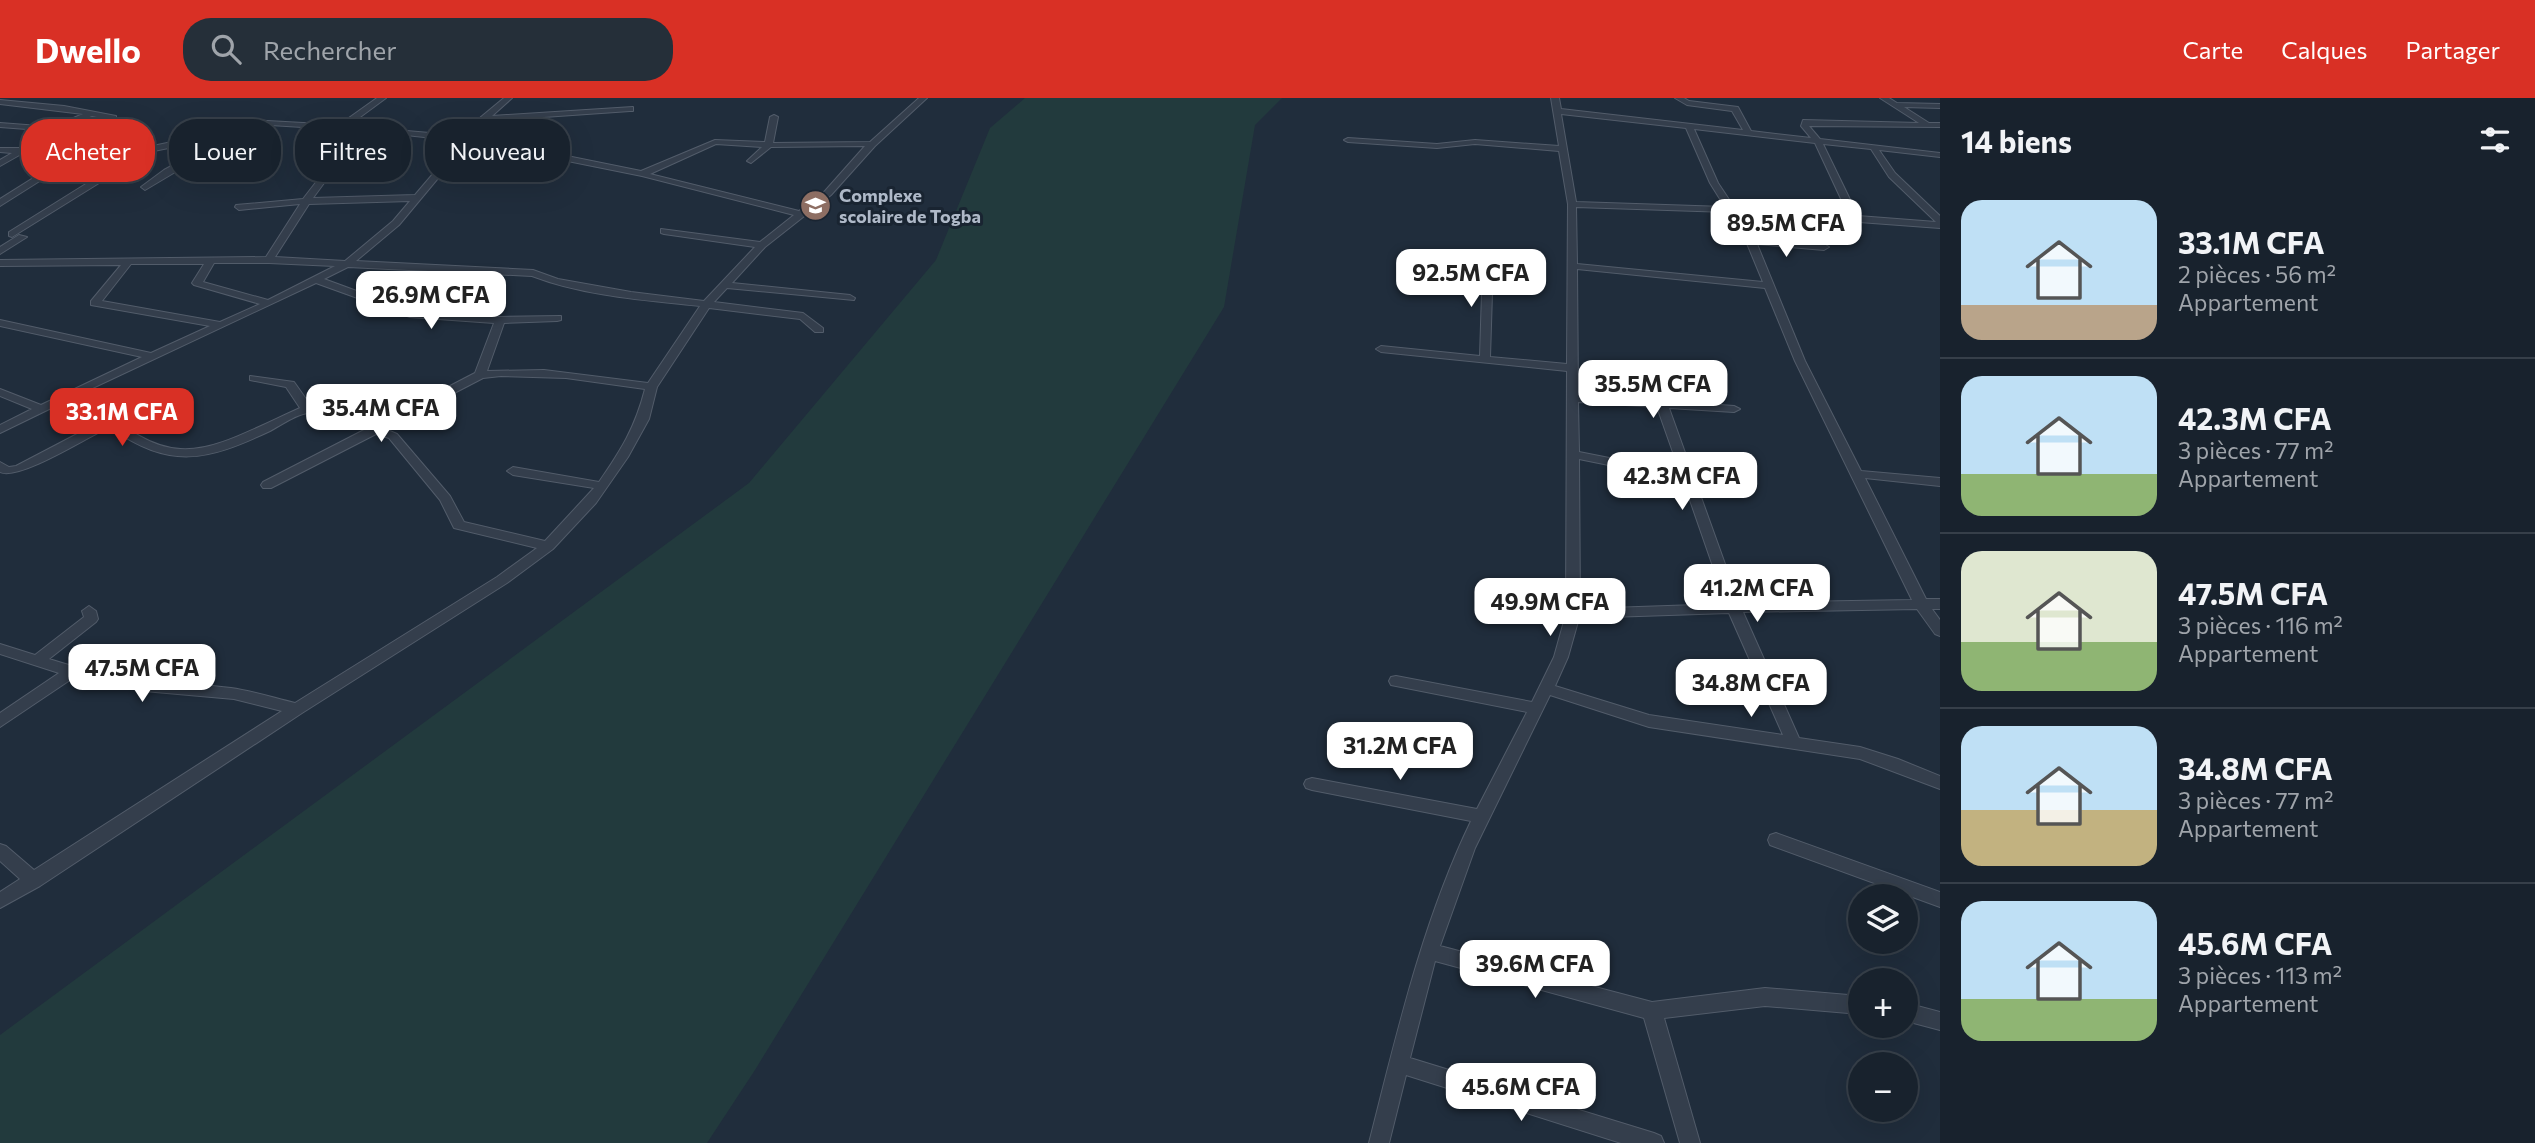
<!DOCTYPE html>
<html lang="fr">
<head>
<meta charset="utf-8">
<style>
	:root { --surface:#18222d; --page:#252f39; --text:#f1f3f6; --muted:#9fa4aa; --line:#363f49; --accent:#d93025 }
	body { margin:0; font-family:Commissioner,sans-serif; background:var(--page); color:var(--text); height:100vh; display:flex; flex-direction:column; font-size:26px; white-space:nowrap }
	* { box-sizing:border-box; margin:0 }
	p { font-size:23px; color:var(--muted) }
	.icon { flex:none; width:38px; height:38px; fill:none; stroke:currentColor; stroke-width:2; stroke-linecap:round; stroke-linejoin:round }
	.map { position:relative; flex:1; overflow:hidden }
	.details { display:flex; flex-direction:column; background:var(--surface); width:595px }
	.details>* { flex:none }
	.banner { position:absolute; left:21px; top:21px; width:665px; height:63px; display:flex; gap:14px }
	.buttons { position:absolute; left:1848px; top:786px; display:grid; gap:14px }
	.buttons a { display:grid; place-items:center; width:70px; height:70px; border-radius:50%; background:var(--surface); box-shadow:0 7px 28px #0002,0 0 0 2px var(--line); font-size:35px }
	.price { position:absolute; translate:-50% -60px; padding:0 16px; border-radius:14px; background:#fff; color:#222; font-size:23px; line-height:46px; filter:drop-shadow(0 2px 4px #0008) }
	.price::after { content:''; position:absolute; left:50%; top:42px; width:21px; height:16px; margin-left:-10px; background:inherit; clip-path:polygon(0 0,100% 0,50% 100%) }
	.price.selected { background:var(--accent); color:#fff }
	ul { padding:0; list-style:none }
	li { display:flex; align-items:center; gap:21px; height:175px; padding:0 21px }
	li+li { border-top:2px solid var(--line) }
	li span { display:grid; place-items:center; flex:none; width:196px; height:140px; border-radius:21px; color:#555 }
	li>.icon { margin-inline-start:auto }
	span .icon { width:84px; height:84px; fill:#fffc; stroke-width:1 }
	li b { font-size:30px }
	h2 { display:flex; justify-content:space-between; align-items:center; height:84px; padding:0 21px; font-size:30px }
	.tag { padding:0 24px; border-radius:28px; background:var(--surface); box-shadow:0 7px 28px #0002,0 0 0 2px var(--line); font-size:24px; line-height:63px }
	.tag.selected { background:var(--accent); color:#fff }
	header { display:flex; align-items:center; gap:42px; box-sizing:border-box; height:98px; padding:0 35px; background:var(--accent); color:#fff }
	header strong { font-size:33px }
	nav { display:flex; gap:38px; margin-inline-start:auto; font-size:24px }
	.search { width:490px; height:63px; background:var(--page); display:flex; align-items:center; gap:18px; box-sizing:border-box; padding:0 24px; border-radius:28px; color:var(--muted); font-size:26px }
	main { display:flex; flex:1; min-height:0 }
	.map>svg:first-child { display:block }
	.green { fill:#223a3d }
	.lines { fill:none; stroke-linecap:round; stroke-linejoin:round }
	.minor-casing { stroke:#525c6a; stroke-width:2 }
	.minor { fill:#343e4c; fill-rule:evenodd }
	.labels { text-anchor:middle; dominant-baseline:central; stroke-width:6; stroke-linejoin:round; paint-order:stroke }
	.far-poi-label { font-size:18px; font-weight:bold; fill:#afb9c8; stroke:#192431; text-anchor:start }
</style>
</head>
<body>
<header>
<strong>Dwello</strong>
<div class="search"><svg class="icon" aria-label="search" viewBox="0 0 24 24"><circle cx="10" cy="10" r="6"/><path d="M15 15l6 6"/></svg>Rechercher</div>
<nav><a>Carte</a><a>Calques</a><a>Partager</a></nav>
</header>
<main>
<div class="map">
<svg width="1940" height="1045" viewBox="0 0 1940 1045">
	<rect width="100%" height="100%" fill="#202d3c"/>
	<!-- green -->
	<path class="green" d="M1025,0H1282L1255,27L1224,209L755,972L707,1045H0V937L749,385L936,162L990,30Z"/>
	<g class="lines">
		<defs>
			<g id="minor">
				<path d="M377,0H386L348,28L465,38L481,19L504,0H512L492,18L633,9V13H630L486,23L473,39L641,73L715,42L765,44L770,19L774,17L778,19L773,45L870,44L919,0H927L875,48L831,97L765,149L732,185L850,197L855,200L854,202L727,190L714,204L803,215L823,230V234H815L800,221L709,210L657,289L649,321L628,359L596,405L553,451L507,485L302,615L40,788L0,810V794L20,781L0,763V746L6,748L34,772L282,613L234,601L144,593L73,580L0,629V615L59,575L0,556V546L35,557L84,519L82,513L89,508L96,513L98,521L96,524L49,561C109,581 169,583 231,590C253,593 274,600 295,605L497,479L537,450L454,430L440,402L389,340L376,336L271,390H263L261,387L263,384L366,331C354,323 325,314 310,315C298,315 281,327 270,333C206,363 171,372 109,329C88,339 19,383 0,374V364L9,369L16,368L102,323L74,299L0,335V327L32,311L0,298V291L41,307L142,259L0,228V222L151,255L210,228L91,207V203L121,167L0,168V162L266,159L300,106L239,112L235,109L236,107L303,101L327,70L317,59L318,57L367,33L253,26L249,24L250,22L339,27ZM378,34L461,43L415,97L313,100L335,70L326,60ZM469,43L642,78L794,117L760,144L661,131V135L664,136L755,149L704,203L631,194L558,181L533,172L356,163L399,127ZM716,46L762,49L747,63L751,65L771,49L865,48L825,93L799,113L650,76ZM410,103L393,123L345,163L275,159L309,106ZM214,165H269L335,168L268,202L203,184ZM131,166H204L192,185L194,187L260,206L220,224L102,203ZM348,169L532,178C584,198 644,202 700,208L648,285L544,272L487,273L504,225L557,223L561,222V218L500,219L411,213L324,181ZM316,185L410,219L494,225L475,275L375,327L363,319L311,308L294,284L250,278V282L286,289L300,310C197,357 176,378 82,295ZM501,278L566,280L645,291C635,330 621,352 599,384L513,369L507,373L513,377L594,390L545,443L464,424L450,398L397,336L385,331L483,280Z"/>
				<path d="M1551,0H1559L1561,11L1743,32L1732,13L1687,7L1675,0H1684L1689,3L1738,9L1751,33L1811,40L1801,28L1803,22L1919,25L1880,0H1889L1897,5L1940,6V10L1904,9L1929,25H1940V29L1809,28L1820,41L1940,55V59L1879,52L1895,75L1940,118V130L1738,115L1754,140L1824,146L1829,149L1824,152L1757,146L1805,263L1861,373L1940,380V388L1865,380L1926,501H1940V511H1932L1940,522V538L1935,536L1917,511L1743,514L1799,640L1860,649L1898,661L1940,678V691L1860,661L1649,629L1550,597L1475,750L1440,848L1652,904L1765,890L1860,898V916L1765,908L1664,920L1700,1045H1680L1644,920L1435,863L1410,960L1654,1035L1661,1038L1664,1045H1621L1406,977L1389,1045H1369C1397,935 1422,825 1471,723L1312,692L1306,690L1304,686L1306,682L1312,680L1477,711L1527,614L1396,588L1391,587L1389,583L1391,579L1396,578L1532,604L1554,559L1566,516L1567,273L1381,254L1376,251L1381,248L1480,258L1483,163L1488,160L1493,163L1490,259L1567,266L1568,106L1559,53L1475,46L1437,50L1348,44L1344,42L1348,40L1437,46L1475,42L1559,48ZM1561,16L1686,30L1710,85L1725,109L1576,104ZM1694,31L1815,45L1849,118L1734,109L1718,85ZM1823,46L1871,51L1889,79L1936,124L1858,118ZM1576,109L1728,114L1746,143L1763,184L1577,166ZM1577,171L1765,190L1795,263L1912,502L1739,505L1669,310L1734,314L1740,311L1734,308L1578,297ZM1578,304L1657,309L1680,374L1579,354ZM1579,361L1683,382L1726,506L1580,511ZM1729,515L1783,637L1649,617L1555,588L1568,559L1579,520Z"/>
				<path d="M0,2L64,8L116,18V22L79,51L136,55L143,50L201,38L223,21H226V25L212,36L240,31L244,33L145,92L141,89L164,72L227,38L149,54L12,139L9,138V134L129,59L84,55L0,108V101L73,55H23L0,68V62L12,55L0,54V50H69L107,21L92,18L53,33L0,29V25L52,29L83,16L0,6Z"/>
				<path d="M19,137L27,139L0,156V149Z"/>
				<path d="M1776,735L1940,794V809L1770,747L1768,742L1770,737Z"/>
				<path d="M1906,905L1940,914V932L1906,923Z"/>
			</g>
		</defs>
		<!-- minor casing -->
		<use href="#minor" class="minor-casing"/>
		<!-- minor -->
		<use href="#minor" class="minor"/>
	</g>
	<!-- icons -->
	<defs>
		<symbol id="school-disc" viewBox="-11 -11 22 22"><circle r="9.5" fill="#8d6e63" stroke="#192431"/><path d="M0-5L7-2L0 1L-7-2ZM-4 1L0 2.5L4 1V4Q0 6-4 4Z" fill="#fff"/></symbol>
	</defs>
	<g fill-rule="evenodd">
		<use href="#school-disc" x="798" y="90" width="35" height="35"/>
	</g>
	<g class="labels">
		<!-- far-poi labels -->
		<g class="far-poi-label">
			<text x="839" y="97">Complexe<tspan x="839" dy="21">scolaire de Togba</tspan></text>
		</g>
	</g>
</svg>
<div class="buttons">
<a><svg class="icon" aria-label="layers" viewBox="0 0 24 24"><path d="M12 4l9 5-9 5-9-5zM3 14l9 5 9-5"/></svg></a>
<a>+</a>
<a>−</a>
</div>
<b class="price" style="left:1786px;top:161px">89.5M CFA</b>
<b class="price" style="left:1471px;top:211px">92.5M CFA</b>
<b class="price" style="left:431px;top:233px">26.9M CFA</b>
<b class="price" style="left:1653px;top:322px">35.5M CFA</b>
<b class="price" style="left:381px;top:346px">35.4M CFA</b>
<b class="price selected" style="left:122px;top:350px">33.1M CFA</b>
<b class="price" style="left:1682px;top:414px">42.3M CFA</b>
<b class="price" style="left:1757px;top:526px">41.2M CFA</b>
<b class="price" style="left:1550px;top:540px">49.9M CFA</b>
<b class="price" style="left:142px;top:606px">47.5M CFA</b>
<b class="price" style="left:1751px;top:621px">34.8M CFA</b>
<b class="price" style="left:1400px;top:684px">31.2M CFA</b>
<b class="price" style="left:1535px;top:902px">39.6M CFA</b>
<b class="price" style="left:1521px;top:1025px">45.6M CFA</b>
<div class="banner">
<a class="tag selected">Acheter</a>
<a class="tag">Louer</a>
<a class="tag">Filtres</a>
<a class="tag">Nouveau</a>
</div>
</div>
<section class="details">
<h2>14 biens<svg class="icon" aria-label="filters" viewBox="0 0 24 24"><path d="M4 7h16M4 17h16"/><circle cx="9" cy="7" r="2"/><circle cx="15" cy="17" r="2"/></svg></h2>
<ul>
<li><span style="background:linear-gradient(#bfe0f5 75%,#b9a48a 0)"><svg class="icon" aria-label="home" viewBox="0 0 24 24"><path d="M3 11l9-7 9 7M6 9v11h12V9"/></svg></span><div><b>33.1M CFA</b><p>2 pièces · 56 m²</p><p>Appartement</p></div></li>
<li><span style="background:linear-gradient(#bfe0f5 70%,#8fb573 0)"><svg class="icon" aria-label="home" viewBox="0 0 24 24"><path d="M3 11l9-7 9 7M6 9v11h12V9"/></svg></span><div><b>42.3M CFA</b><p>3 pièces · 77 m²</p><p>Appartement</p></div></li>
<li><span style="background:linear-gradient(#dfe7d0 65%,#8fb573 0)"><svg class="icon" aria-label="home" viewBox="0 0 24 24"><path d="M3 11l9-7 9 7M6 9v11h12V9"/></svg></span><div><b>47.5M CFA</b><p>3 pièces · 116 m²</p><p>Appartement</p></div></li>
<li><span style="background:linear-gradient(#bfe0f5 60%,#c2b280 0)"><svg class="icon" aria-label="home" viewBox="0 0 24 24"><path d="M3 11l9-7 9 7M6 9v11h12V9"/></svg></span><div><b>34.8M CFA</b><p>3 pièces · 77 m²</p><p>Appartement</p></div></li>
<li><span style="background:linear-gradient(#bfe0f5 70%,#8fb573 0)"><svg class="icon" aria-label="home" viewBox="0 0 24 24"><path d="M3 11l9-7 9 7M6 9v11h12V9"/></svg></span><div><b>45.6M CFA</b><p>3 pièces · 113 m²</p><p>Appartement</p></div></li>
</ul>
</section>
</main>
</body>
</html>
